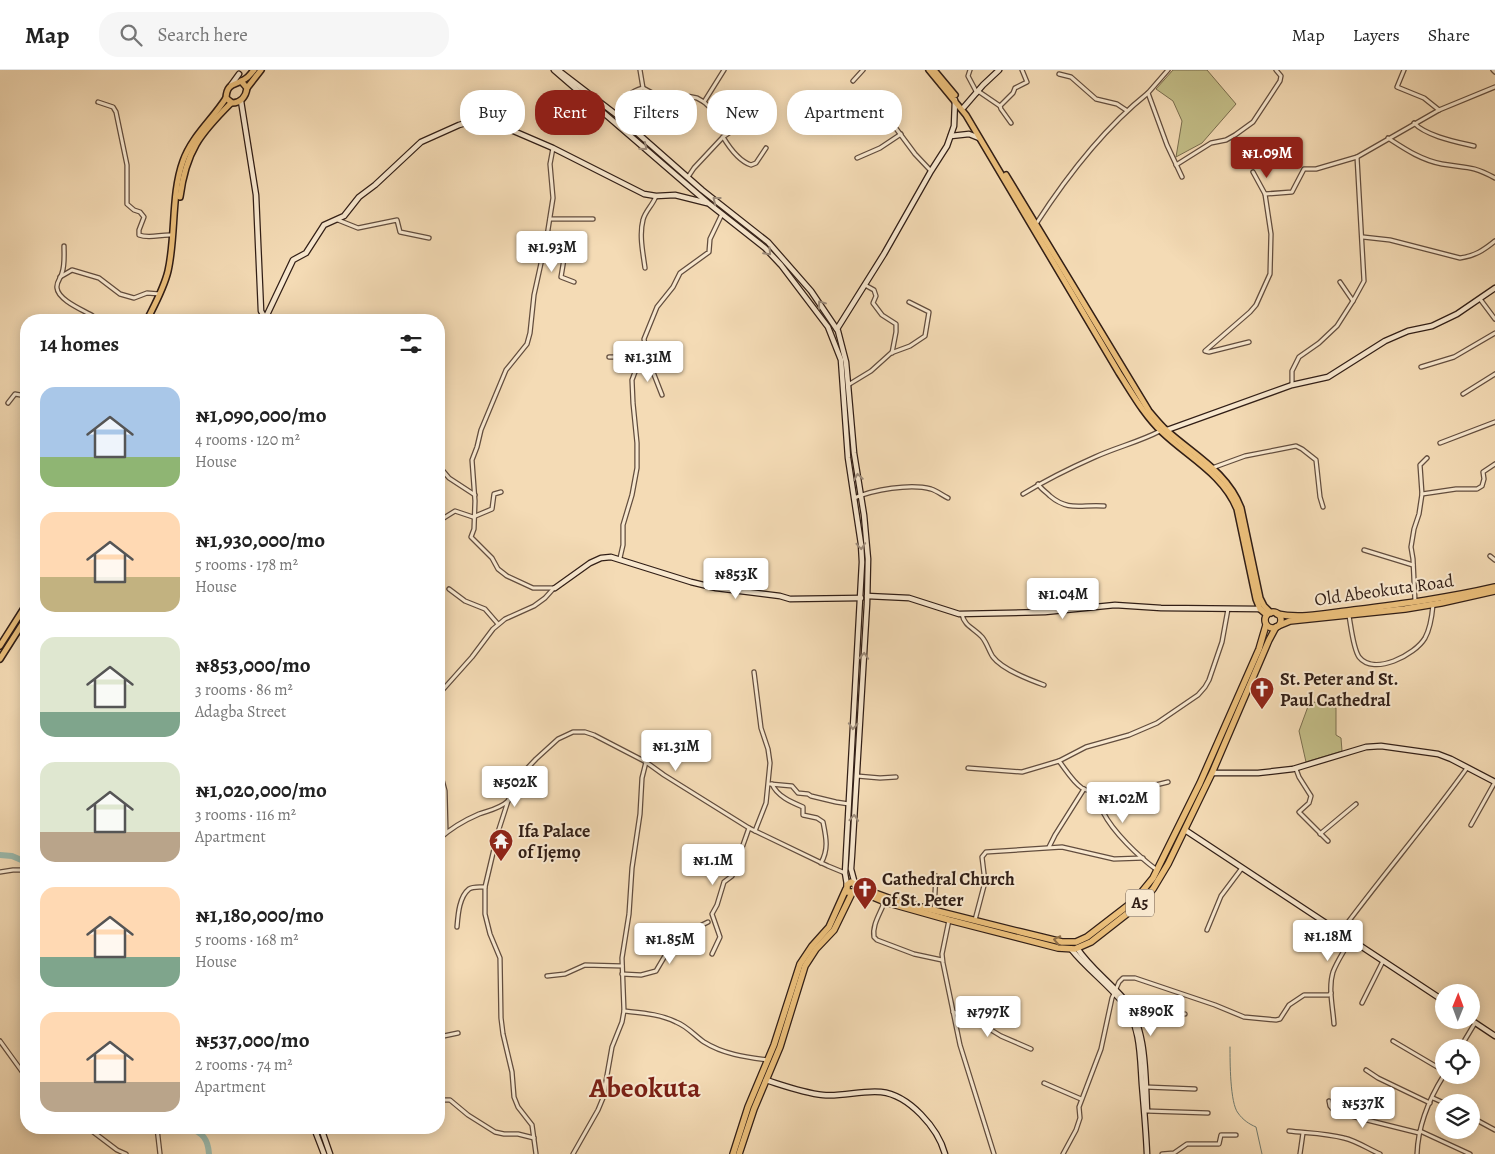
<!DOCTYPE html>
<html lang="en">
<head>
<meta charset="utf-8">
<style>
	:root { --surface:#fff; --page:#f6f6f6; --text:#222; --muted:#767676; --line:#e0e0e0; --accent:#8f2418 }
	body { margin:0; font-family:Alegreya,serif; background:var(--page); color:var(--text); height:100vh; display:flex; flex-direction:column; font-size:19px; white-space:nowrap }
	* { box-sizing:border-box; margin:0 }
	p { font-size:16px; color:var(--muted) }
	.icon { flex:none; width:28px; height:28px; fill:none; stroke:currentColor; stroke-width:2; stroke-linecap:round; stroke-linejoin:round }
	.map { position:relative; flex:1; overflow:hidden }
	.sheet { position:absolute; left:20px; top:244px; width:425px; height:820px; display:flex; flex-direction:column; background:var(--surface); border-radius:20px; box-shadow:0 2px 12px #0003 }
	.sheet>* { flex:none }
	.hud { position:absolute; left:460px; top:20px; width:475px; height:45px; display:flex; gap:10px }
	.needle { width:32px; rotate:1deg }
	.tools { position:absolute; left:1435px; top:914px; display:grid; gap:10px }
	.tools a { display:grid; place-items:center; width:45px; height:45px; border-radius:50%; background:var(--surface); box-shadow:0 2px 12px #0003; font-size:25px }
	.price { position:absolute; translate:-50% -42px; padding:0 11px; border-radius:5px; background:#fff; color:#222; font-size:16px; line-height:32px; filter:drop-shadow(0 1px 2px #0008) }
	.price::after { content:''; position:absolute; left:50%; top:30px; width:15px; height:11px; margin-left:-8px; background:inherit; clip-path:polygon(0 0,100% 0,50% 100%) }
	.price.current { background:var(--accent); color:#fff }
	ul { padding:0; list-style:none }
	li { display:flex; align-items:center; gap:15px; height:125px; padding:0 20px }
	li span { display:grid; place-items:center; flex:none; width:140px; height:100px; border-radius:15px; color:#555 }
	li>.icon { margin-inline-start:auto }
	span .icon { width:60px; height:60px; fill:#fffc; stroke-width:1 }
	li b { font-size:21px }
	h2 { display:flex; justify-content:space-between; align-items:center; height:60px; padding:0 20px; font-size:21px }
	.pill { padding:0 18px; border-radius:20px; background:var(--surface); box-shadow:0 2px 12px #0003; font-size:18px; line-height:45px }
	.pill.current { background:var(--accent); color:#fff }
	header { display:flex; align-items:center; gap:30px; box-sizing:border-box; height:70px; padding:0 25px; background:var(--surface); border-bottom:1px solid var(--line) }
	header strong { font-size:24px }
	nav { display:flex; gap:28px; margin-inline-start:auto; font-size:18px }
	.search { width:350px; height:45px; background:var(--page); display:flex; align-items:center; gap:12px; box-sizing:border-box; padding:0 18px; border-radius:20px; color:var(--muted); font-size:19px }
	.map>svg:first-child { display:block }
	.green { fill:#c3be88; stroke:#7a6e4f }
	.lines { fill:none; stroke-linecap:round; stroke-linejoin:round }
	.stream { stroke:#717c71; stroke-width:1 }
	.river { stroke:#9cbbae; stroke-width:6 }
	.street-casing { stroke:#624d3e; stroke-width:5.5 }
	.secondary-casing { stroke:#311e16; stroke-width:7 }
	.primary-casing { stroke:#311e16; stroke-width:8 }
	.highway-casing { stroke:#311e16; stroke-width:8 }
	.street { stroke:#f8e8cf; stroke-width:3 }
	.secondary { stroke:#f8e8cf; stroke-width:4.5 }
	.primary { stroke:#eabe7a; stroke-width:5 }
	.highway { stroke:#eabe7a; stroke-width:5.5 }
	.oneway { stroke:#9e8d7c }
	.oneway2 { stroke:#8e6e48 }
	.labels { text-anchor:middle; dominant-baseline:central; stroke-width:4; stroke-linejoin:round; paint-order:stroke }
	.shield { fill:#f8e8cf; stroke:#6d5b4e; stroke-width:1 }
	.shield-label { font-size:16px; font-weight:bold; fill:#311e16 }
	.street-label { font-size:18px; fill:#311e16; stroke:#f8e8cf }
	.poi-label { font-size:18px; font-weight:bold; fill:#311e16; stroke:#f8e8cf; text-anchor:start }
	.town-label { font-size:28px; font-weight:bold; fill:#7a1f14; stroke:#f8e8cf }
</style>
</head>
<body>
<header>
<strong>Map</strong>
<div class="search"><svg class="icon" aria-label="search" viewBox="0 0 24 24"><circle cx="10" cy="10" r="6"/><path d="M15 15l6 6"/></svg>Search here</div>
<nav><a>Map</a><a>Layers</a><a>Share</a></nav>
</header>
<div class="map">
<svg width="1495" height="1084" viewBox="0 0 1495 1084">
	<rect width="100%" height="100%" fill="#f4dbb5"/>
	<filter id="stains"><feTurbulence type="fractalNoise" baseFrequency=".004" numOctaves="4"/><feColorMatrix values="0 0 0 0 .2 0 0 0 0 .09 0 0 0 0 .02 0 0 0 .5 -.17"/></filter>
	<radialGradient id="worn" r=".72"><stop offset=".6" stop-color="#630" stop-opacity="0"/><stop offset="1" stop-color="#630" stop-opacity=".3"/></radialGradient>
	<!-- green -->
	<g class="green">
		<path d="M1173,0H1207L1236,34L1202,73L1176,87L1182,51L1173,31L1156,19Z"/>
		<path d="M1310,631L1336,638V665L1341,668L1342,681L1306,692L1299,661Z"/>
	</g>
	<g class="lines">
		<!-- stream -->
		<path class="stream" d="M1230,977C1230,992 1230,1033 1238,1043C1243,1050 1249,1054 1256,1057L1262,1084"/>
		<!-- river -->
		<g class="river">
			<path d="M0,785L12,786L26,792"/>
			<path d="M189,1058C203,1063 208,1069 209,1084"/>
		</g>
		<defs>
			<g id="street">
				<path d="M640,0L643,18"/>
				<path d="M970,0L968,6L977,23"/>
				<path d="M1168,0L1148,23L1167,75L1182,107"/>
				<path d="M1404,0L1397,17L1424,28L1439,40"/>
				<path d="M1493,0L1495,2"/>
				<path d="M1059,4L1071,7L1096,29L1117,34L1126,40"/>
				<path d="M853,11L863,0"/>
				<path d="M978,21L1000,36L1001,39L1011,53"/>
				<path d="M98,32L113,37L116,42L127,95V134L134,140L140,142L144,147L139,160V165C150,169 161,164 172,165"/>
				<path d="M704,32L724,0"/>
				<path d="M1000,36L1013,23L1015,18L1027,12L1022,0"/>
				<path d="M618,46L630,35C630,22 630,22 643,18L658,26L672,23L697,28L704,32L719,46"/>
				<path d="M889,49L915,84L931,101"/>
				<path d="M1414,53C1426,66 1457,72 1474,76"/>
				<path d="M738,57L723,67C729,77 739,91 751,95L756,93L766,78"/>
				<path d="M1388,68C1405,79 1421,90 1442,94C1465,98 1472,95 1495,108"/>
				<path d="M553,78L550,94L553,128L547,166L534,225L530,263L527,274L506,300L481,360L477,377L472,390L475,431L474,459L471,467L492,488L498,499L507,506L533,518H555"/>
				<path d="M857,88L880,78L901,64"/>
				<path d="M1176,95L1211,73L1226,70L1235,65L1253,52L1280,11L1281,6L1276,0"/>
				<path d="M688,107L694,98L723,67"/>
				<path d="M1265,124L1292,122L1304,99H1316L1357,87L1439,40L1495,17"/>
				<path d="M550,149H593"/>
				<path d="M338,150L358,158L397,150L400,162L429,168"/>
				<path d="M1036,154C1067,106 1103,59 1148,23"/>
				<path d="M1363,167L1390,170L1460,188C1475,186 1484,180 1495,171"/>
				<path d="M546,173L564,179L565,183L561,207L574,212"/>
				<path d="M64,176C64,184 65,195 62,203C61,208 56,212 57,218C58,230 83,240 93,246L91,250"/>
				<path d="M645,198C643,183 639,165 643,150C645,141 653,135 656,126"/>
				<path d="M60,207L72,200L99,208L120,224L134,228L147,223L160,224"/>
				<path d="M1340,212L1353,231L1364,211L1357,87"/>
				<path d="M865,215L874,220L876,226L873,233L882,245L896,254V262L892,283"/>
				<path d="M1480,229L1495,249"/>
				<path d="M1249,272L1209,282L1205,281L1250,242L1256,235L1270,204L1271,164L1265,124L1253,102"/>
				<path d="M609,287H622L637,298"/>
				<path d="M644,293L653,302L662,325"/>
				<path d="M1421,297L1454,287L1495,263"/>
				<path d="M848,315L871,301L891,283L910,276L925,266L929,242L909,232"/>
				<path d="M1292,315V301L1299,287L1319,273L1337,256L1353,231"/>
				<path d="M1463,324L1495,304"/>
				<path d="M8,333L15,324L26,326"/>
				<path d="M1440,373L1495,352"/>
				<path d="M439,396L449,408L475,425"/>
				<path d="M1212,398L1245,386L1296,376L1302,379L1316,390L1320,427L1323,437"/>
				<path d="M1038,414C1041,419 1046,422 1050,426C1069,442 1082,434 1104,436"/>
				<path d="M1023,424C1046,410 1070,398 1095,387C1117,377 1139,372 1160,361"/>
				<path d="M1422,424L1456,419H1477L1482,416L1484,409L1483,402L1495,394"/>
				<path d="M854,428C873,420 910,413 931,419C937,421 942,425 948,428"/>
				<path d="M439,451L455,441L473,447L492,439L494,424L501,422"/>
				<path d="M1364,480L1413,495"/>
				<path d="M1490,486L1495,490"/>
				<path d="M620,488L623,475V455L632,425L637,398V373L633,333L632,310L635,302L644,293L647,286L644,269L657,237L673,217L680,203L709,182L710,169L722,144"/>
				<path d="M449,519L465,531L485,539L498,554"/>
				<path d="M1415,531L1413,489L1411,477L1414,459L1419,444L1422,424L1420,395L1427,388"/>
				<path d="M962,544C964,556 974,558 982,567C987,573 989,581 993,587C1002,599 1030,610 1044,615"/>
				<path d="M1349,546C1351,556 1353,578 1359,587C1374,606 1415,585 1425,568C1430,559 1432,546 1433,535"/>
				<path d="M754,602L761,658L768,679L770,693L766,733L755,761"/>
				<path d="M439,624L472,587L493,559L505,549L534,536L545,528L554,518"/>
				<path d="M1059,691C1066,700 1073,712 1082,718C1100,729 1148,717 1168,712"/>
				<path d="M439,698L445,721L446,762"/>
				<path d="M968,698L1022,702L1059,691L1086,677L1129,665L1157,653L1198,625L1205,617L1209,610L1222,572L1228,539"/>
				<path d="M1296,699L1299,707L1311,726L1309,733L1299,742L1328,771"/>
				<path d="M857,706L880,708L896,707"/>
				<path d="M770,714L792,716L798,723L808,724L811,726L836,732L849,734"/>
				<path d="M772,714C777,726 791,732 803,737V745L817,748L823,752C826,767 829,779 821,793"/>
				<path d="M1099,723C1100,729 1100,736 1103,742C1113,762 1139,787 1157,800"/>
				<path d="M1471,755L1495,712"/>
				<path d="M1320,764L1356,734"/>
				<path d="M439,769C450,759 465,750 479,744C490,740 499,739 508,731"/>
				<path d="M1049,777L1055,765L1084,719"/>
				<path d="M0,802L13,800H26"/>
				<path d="M884,833C880,844 872,855 874,867L877,870L914,884L942,890"/>
				<path d="M934,840L936,806"/>
				<path d="M949,850L942,884L943,893L960,975L994,1084"/>
				<path d="M975,850L985,812L982,787L986,782L1062,777L1114,789L1143,788"/>
				<path d="M457,857C458,845 459,827 469,819C473,816 480,817 485,817"/>
				<path d="M1207,860L1221,826L1242,798"/>
				<path d="M1340,863C1381,807 1427,754 1467,698"/>
				<path d="M712,884L720,867L712,844L717,835L724,812L732,806L749,758"/>
				<path d="M622,904L641,905L656,901L669,879L686,863L708,852"/>
				<path d="M547,906L565,904L585,895L622,896"/>
				<path d="M1362,933L1383,891"/>
				<path d="M624,941C642,943 660,944 676,952C687,956 695,966 704,972C723,984 745,987 767,990"/>
				<path d="M953,942L973,949L1001,966L1031,979"/>
				<path d="M1134,947L1185,944"/>
				<path d="M1334,954C1333,938 1328,918 1333,902C1337,891 1345,880 1350,870"/>
				<path d="M439,967L458,963"/>
				<path d="M0,971L26,1007"/>
				<path d="M1393,971L1444,1001"/>
				<path d="M1460,978L1475,953"/>
				<path d="M1366,1000L1378,1008L1430,1033"/>
				<path d="M1044,1013L1081,1029"/>
				<path d="M1146,1017L1195,1019"/>
				<path d="M1433,1028L1444,1033"/>
				<path d="M439,1030H450L468,1045L495,1062L504,1064H518L534,1068"/>
				<path d="M1329,1031L1330,1036L1335,1042L1419,1063"/>
				<path d="M1147,1041L1208,1043"/>
				<path d="M1471,1047L1495,1060"/>
				<path d="M88,1058L117,1080L126,1084"/>
				<path d="M157,1058L160,1084"/>
				<path d="M384,1058L389,1060L412,1058"/>
				<path d="M1289,1061C1307,1063 1326,1063 1344,1068C1357,1071 1368,1079 1380,1084"/>
				<path d="M1420,1061L1470,1084"/>
				<path d="M536,1084L532,1055L518,1037L514,1027L512,1002L503,964L501,948L500,888L490,864L485,844V817L498,762L508,731L518,708L536,689L558,669L573,662H585L594,665L646,692L664,705L749,758L828,796L845,803"/>
				<path d="M573,1084L598,1040L603,1028L612,977L622,952L624,941L622,888L629,844L632,798L640,744L642,708L646,692"/>
				<path d="M1063,1084L1076,1060L1080,1048L1079,1037L1101,979L1112,928L1119,912L1123,908H1135L1215,935L1244,947L1276,950L1280,949L1289,935L1304,925H1329L1331,923"/>
				<path d="M1162,1084L1174,1083L1187,1074H1219L1221,1065H1236"/>
				<path d="M1300,1084L1303,1063"/>
				<path d="M1417,1084C1418,1056 1429,1029 1444,1005"/>
			</g>
			<g id="secondary">
				<path d="M554,0L708,133L765,178L781,195L828,257L841,290L848,388L861,474L862,492L845,803L847,815"/>
				<path d="M558,0L618,46L702,120L768,172L811,221L838,261L846,292L854,383L864,445L868,489L867,534L852,785L851,799L855,814"/>
				<path d="M231,15L239,4"/>
				<path d="M241,31L256,125L261,241L266,250"/>
				<path d="M964,37L983,15L999,0"/>
				<path d="M951,66L969,64L979,68"/>
				<path d="M266,250L265,249L293,190L306,183L324,155L344,146L359,127L375,115L421,72L459,55L473,51L495,53L553,78L644,124L656,126L675,125L707,133"/>
				<path d="M837,259L884,184L931,101L947,76L954,56L955,30"/>
				<path d="M1167,360L1292,315L1328,307L1385,271L1408,261L1432,256L1457,244L1495,218"/>
				<path d="M555,518L590,493L601,488L611,487L691,512L716,518L780,526L790,529L861,528"/>
				<path d="M867,526L909,528L959,544L1045,542L1115,535L1161,538L1260,539"/>
				<path d="M1212,703H1258L1293,699L1366,677L1381,676L1438,684L1451,689L1495,712"/>
				<path d="M1185,760L1444,931"/>
				<path d="M1077,878C1090,898 1109,911 1124,929C1147,957 1145,1005 1147,1040"/>
				<path d="M1071,879C1087,899 1108,914 1124,934C1141,957 1140,988 1142,1015C1144,1038 1146,1061 1147,1084"/>
				<path d="M1471,950L1495,966"/>
				<path d="M766,1010C785,1016 804,1023 823,1025C842,1027 862,1020 881,1022C909,1025 938,1058 945,1084"/>
				<path d="M314,1058L324,1084"/>
				<path d="M321,1058L330,1084"/>
			</g>
			<g id="primary">
				<path d="M929,0L966,45L1119,303C1132,323 1144,345 1162,362C1188,387 1223,404 1237,439L1256,529L1260,539L1267,545"/>
				<path d="M934,0L955,25"/>
				<path d="M241,11L247,18C246,26 241,33 232,33L226,28C227,12 235,16 245,9C249,7 251,3 254,0"/>
				<path d="M247,18L261,0"/>
				<path d="M1006,105L1149,341C1154,347 1159,353 1164,358C1192,384 1227,401 1241,438L1260,528L1264,536L1271,543"/>
				<path d="M180,127C186,81 200,64 231,33"/>
				<path d="M147,250C155,234 164,218 168,201C176,166 171,124 183,91C192,66 212,50 226,28"/>
				<path d="M0,576L26,535"/>
				<path d="M0,589L26,548"/>
			</g>
			<g id="highway">
				<circle cx="1273" cy="550" r="8"/>
				<path d="M1277,544C1302,549 1328,543 1354,540C1401,534 1448,528 1495,517"/>
				<path d="M1278,556L1290,551L1405,539L1441,533L1495,521"/>
				<path d="M856,815L857,819L854,822H847V815L851,812L861,818L897,831L1021,862L1062,872H1076L1087,867L1135,830L1153,808L1200,713L1259,579L1266,555"/>
				<path d="M873,827L885,832L949,850L1058,878L1075,879L1091,872L1137,836L1153,819L1168,794L1212,703L1269,570L1276,557"/>
				<path d="M733,1084L748,1037L774,975L800,894L812,876L829,857L846,819"/>
				<path d="M739,1084L754,1039L780,977L805,896L816,879L834,860L852,823"/>
			</g>
		</defs>
		<!-- street casing -->
		<use href="#street" class="street-casing"/>
		<!-- secondary casing -->
		<use href="#secondary" class="secondary-casing"/>
		<!-- primary casing -->
		<use href="#primary" class="primary-casing"/>
		<!-- highway casing -->
		<use href="#highway" class="highway-casing"/>
		<!-- street -->
		<use href="#street" class="street"/>
		<!-- secondary -->
		<use href="#secondary" class="secondary"/>
		<!-- primary -->
		<use href="#primary" class="primary"/>
		<!-- highway -->
		<use href="#highway" class="highway"/>
	</g>
	<!-- one-way arrows -->
	<defs><path id="oneway-chevron" d="M-2-3.5L2.5 0L-2 3.5" fill="none" stroke-width="1.6" stroke-linecap="round" stroke-linejoin="round" transform="scale(1.25)"/></defs>
	<g class="oneway">
		<use href="#oneway-chevron" transform="translate(644 77) rotate(40)"/>
		<use href="#oneway-chevron" transform="translate(716 130) rotate(-142)"/>
		<use href="#oneway-chevron" transform="translate(768 182) rotate(46)"/>
		<use href="#oneway-chevron" transform="translate(821 234) rotate(-127)"/>
		<use href="#oneway-chevron" transform="translate(858 407) rotate(-99)"/>
		<use href="#oneway-chevron" transform="translate(861 476) rotate(86)"/>
		<use href="#oneway-chevron" transform="translate(864 586) rotate(-87)"/>
		<use href="#oneway-chevron" transform="translate(853 656) rotate(93)"/>
		<use href="#oneway-chevron" transform="translate(854 748) rotate(-86)"/>
	</g>
	<use class="oneway2" href="#oneway-chevron" transform="translate(1057 870) rotate(-169)"/>
	<!-- icons -->
	<defs>
		<symbol id="church-pin" viewBox="-11 -11 22 30"><path d="M0 17L-7.5 6A9.5 9.5 0 1 1 7.5 6Z" fill="#8f2418" stroke="#f8e8cf"/><path d="M-1.2-6h2.4v3.5h3.3v2.4h-3.3V6h-2.4V-.1h-3.3v-2.4h3.3Z" fill="#fff"/></symbol>
		<symbol id="temple-pin" viewBox="-11 -11 22 30"><path d="M0 17L-7.5 6A9.5 9.5 0 1 1 7.5 6Z" fill="#8f2418" stroke="#f8e8cf"/><path d="M0-6L5-2H3V0L6.5 2.5H4V6H1.5V3h-3V6H-4V2.5H-6.5L-3 0V-2H-5Z" fill="#fff"/></symbol>
	</defs>
	<g fill-rule="evenodd">
		<use href="#church-pin" x="1248" y="605" width="28" height="38"/>
		<use href="#temple-pin" x="487" y="757" width="28" height="38"/>
		<use href="#church-pin" x="851" y="805" width="28" height="38"/>
	</g>
	<g class="labels">
		<!-- shield labels -->
		<rect class="shield" x="1126" y="819.5" width="28" height="27" rx="4"/>
		<g class="shield-label">
			<text x="1140" y="833">A5</text>
		</g>
		<!-- street labels -->
		<g class="street-label">
			<text transform="translate(1384 520) rotate(-8)">Old Abeokuta Road</text>
		</g>
		<!-- poi labels -->
		<g class="poi-label">
			<text x="1280" y="609">St. Peter and St.<tspan x="1280" dy="21">Paul Cathedral</tspan></text>
			<text x="518" y="761">Ifa Palace<tspan x="518" dy="21">of Ijẹmọ</tspan></text>
			<text x="882" y="809">Cathedral Church<tspan x="882" dy="21">of St. Peter</tspan></text>
		</g>
		<!-- town labels -->
		<g class="town-label">
			<text x="645" y="1018">Abeokuta</text>
		</g>
	</g>
	<rect width="100%" height="100%" filter="url(#stains)"/>
	<rect width="100%" height="100%" fill="url(#worn)"/>
</svg>
<div class="tools">
<a><svg class="needle" viewBox="-14 -14 28 28"><path d="M0-13l5 13h-10z" fill="#e53935"/><path d="M0 13l5-13h-10z" fill="#767676"/></svg></a>
<a><svg class="icon" aria-label="locate" viewBox="0 0 24 24"><circle cx="12" cy="12" r="6"/><path d="M12 2v4M12 18v4M2 12h4M18 12h4"/></svg></a>
<a><svg class="icon" aria-label="layers" viewBox="0 0 24 24"><path d="M12 4l9 5-9 5-9-5zM3 14l9 5 9-5"/></svg></a>
</div>
<b class="price current" style="left:1267px;top:109px">₦1.09M</b>
<b class="price" style="left:552px;top:203px">₦1.93M</b>
<b class="price" style="left:648px;top:313px">₦1.31M</b>
<b class="price" style="left:736px;top:530px">₦853K</b>
<b class="price" style="left:1063px;top:550px">₦1.04M</b>
<b class="price" style="left:676px;top:702px">₦1.31M</b>
<b class="price" style="left:515px;top:738px">₦502K</b>
<b class="price" style="left:1123px;top:754px">₦1.02M</b>
<b class="price" style="left:713px;top:816px">₦1.1M</b>
<b class="price" style="left:1328px;top:892px">₦1.18M</b>
<b class="price" style="left:670px;top:895px">₦1.85M</b>
<b class="price" style="left:1151px;top:967px">₦890K</b>
<b class="price" style="left:988px;top:968px">₦797K</b>
<b class="price" style="left:1363px;top:1059px">₦537K</b>
<div class="hud">
<a class="pill">Buy</a>
<a class="pill current">Rent</a>
<a class="pill">Filters</a>
<a class="pill">New</a>
<a class="pill">Apartment</a>
</div>
<section class="sheet">
<h2>14 homes<svg class="icon" aria-label="filters" viewBox="0 0 24 24"><path d="M4 7h16M4 17h16"/><circle cx="9" cy="7" r="2"/><circle cx="15" cy="17" r="2"/></svg></h2>
<ul>
<li><span style="background:linear-gradient(#a9c7e8 70%,#8fb573 0)"><svg class="icon" aria-label="home" viewBox="0 0 24 24"><path d="M3 11l9-7 9 7M6 9v11h12V9"/></svg></span><div><b>₦1,090,000/mo</b><p>4 rooms · 120 m²</p><p>House</p></div></li>
<li><span style="background:linear-gradient(#ffd9b3 65%,#c2b280 0)"><svg class="icon" aria-label="home" viewBox="0 0 24 24"><path d="M3 11l9-7 9 7M6 9v11h12V9"/></svg></span><div><b>₦1,930,000/mo</b><p>5 rooms · 178 m²</p><p>House</p></div></li>
<li><span style="background:linear-gradient(#dfe7d0 75%,#7fa58c 0)"><svg class="icon" aria-label="home" viewBox="0 0 24 24"><path d="M3 11l9-7 9 7M6 9v11h12V9"/></svg></span><div><b>₦853,000/mo</b><p>3 rooms · 86 m²</p><p>Adagba Street</p></div></li>
<li><span style="background:linear-gradient(#dfe7d0 70%,#b9a48a 0)"><svg class="icon" aria-label="home" viewBox="0 0 24 24"><path d="M3 11l9-7 9 7M6 9v11h12V9"/></svg></span><div><b>₦1,020,000/mo</b><p>3 rooms · 116 m²</p><p>Apartment</p></div></li>
<li><span style="background:linear-gradient(#ffd9b3 70%,#7fa58c 0)"><svg class="icon" aria-label="home" viewBox="0 0 24 24"><path d="M3 11l9-7 9 7M6 9v11h12V9"/></svg></span><div><b>₦1,180,000/mo</b><p>5 rooms · 168 m²</p><p>House</p></div></li>
<li><span style="background:linear-gradient(#ffd9b3 70%,#b9a48a 0)"><svg class="icon" aria-label="home" viewBox="0 0 24 24"><path d="M3 11l9-7 9 7M6 9v11h12V9"/></svg></span><div><b>₦537,000/mo</b><p>2 rooms · 74 m²</p><p>Apartment</p></div></li>
</ul>
</section>
</div>
</body>
</html>
